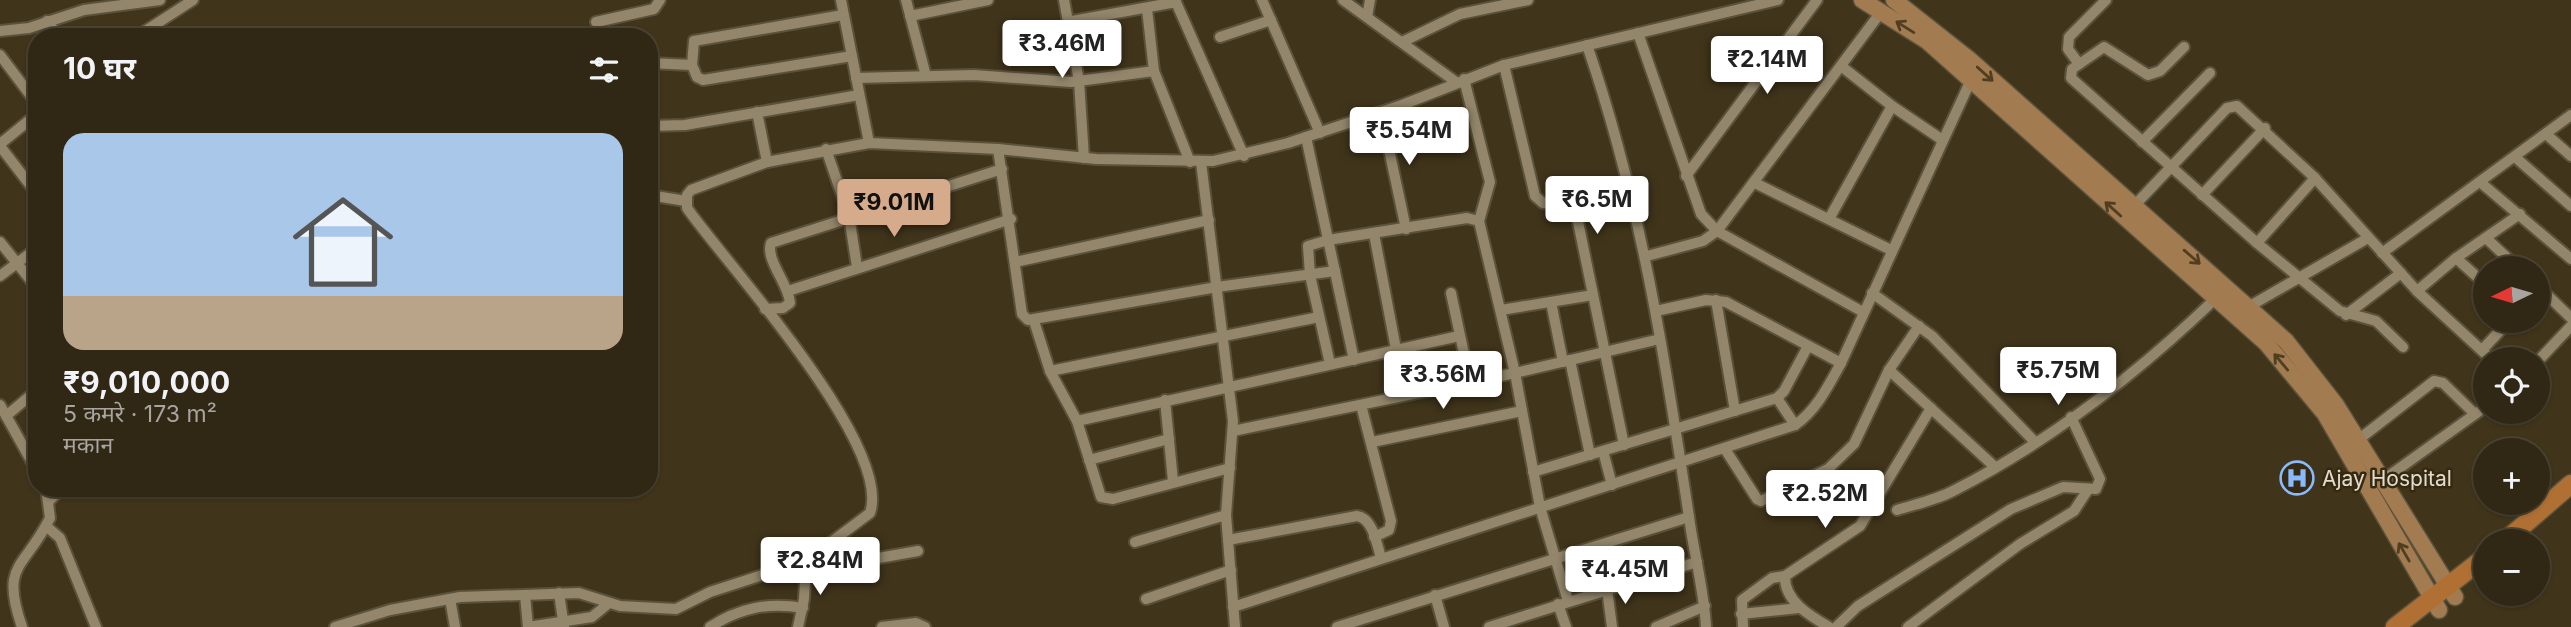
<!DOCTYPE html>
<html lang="hi">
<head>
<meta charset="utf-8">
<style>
	:root { --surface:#302714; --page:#3c3322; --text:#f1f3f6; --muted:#a8a5a0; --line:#4b4434; --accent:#d6ab8b }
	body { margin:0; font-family:Inter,"Noto Sans Devanagari",sans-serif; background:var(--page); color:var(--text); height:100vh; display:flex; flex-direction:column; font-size:26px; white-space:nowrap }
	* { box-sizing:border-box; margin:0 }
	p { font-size:23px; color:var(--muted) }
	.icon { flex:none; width:38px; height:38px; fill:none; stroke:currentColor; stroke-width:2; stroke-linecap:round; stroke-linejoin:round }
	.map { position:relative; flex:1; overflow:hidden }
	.details { position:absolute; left:28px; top:28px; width:630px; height:469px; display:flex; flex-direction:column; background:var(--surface); border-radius:28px; box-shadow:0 2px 5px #0004,0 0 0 2px var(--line) }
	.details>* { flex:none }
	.needle { width:46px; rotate:265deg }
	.fabs { position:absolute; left:2473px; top:256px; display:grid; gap:14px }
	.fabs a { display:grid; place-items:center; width:77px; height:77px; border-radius:50%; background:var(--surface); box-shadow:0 2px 5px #0004,0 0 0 2px var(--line); font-size:35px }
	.price { position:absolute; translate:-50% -60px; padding:0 16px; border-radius:7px; background:#fff; color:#222; font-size:23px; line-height:46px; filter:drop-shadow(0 2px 4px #0008) }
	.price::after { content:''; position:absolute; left:50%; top:42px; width:21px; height:16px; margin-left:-10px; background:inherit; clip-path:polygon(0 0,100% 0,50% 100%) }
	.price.current { background:var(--accent); color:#111 }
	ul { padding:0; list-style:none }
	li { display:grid; align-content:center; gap:14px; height:371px; padding:0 35px }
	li+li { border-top:2px solid var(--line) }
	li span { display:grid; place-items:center; height:217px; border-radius:21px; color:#555 }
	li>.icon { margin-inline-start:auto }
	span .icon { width:126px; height:126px; fill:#fffc; stroke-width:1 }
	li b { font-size:30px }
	h2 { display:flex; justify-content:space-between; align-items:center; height:84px; padding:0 35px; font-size:30px }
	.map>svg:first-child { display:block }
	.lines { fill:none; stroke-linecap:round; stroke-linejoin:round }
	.minor-casing { stroke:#5b523c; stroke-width:14 }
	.secondary-casing { stroke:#5b523c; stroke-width:19 }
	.primary-casing { stroke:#5b523c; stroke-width:21 }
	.minor { stroke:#93866b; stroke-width:10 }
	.secondary { stroke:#a27b50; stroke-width:16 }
	.primary { stroke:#b07034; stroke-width:18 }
	.oneway { stroke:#503e21 }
	.labels { text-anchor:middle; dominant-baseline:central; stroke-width:5; stroke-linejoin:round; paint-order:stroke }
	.poi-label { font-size:21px; fill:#e3dccd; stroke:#352a11; text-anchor:start }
</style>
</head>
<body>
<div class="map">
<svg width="2571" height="627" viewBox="0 0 2571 627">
	<rect width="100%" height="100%" fill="#40341b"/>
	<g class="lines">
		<defs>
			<g id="minor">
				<path d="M841,0L869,143"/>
				<path d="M906,0L926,76"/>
				<path d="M1064,0L1079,81L1084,158"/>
				<path d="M1175,0L1244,156"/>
				<path d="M1262,0L1320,133"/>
				<path d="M1343,0L1456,82"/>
				<path d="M1147,9L1154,71L1190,162"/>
				<path d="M843,15L694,41L692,65L697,77L703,80L852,56"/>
				<path d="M910,16L988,0"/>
				<path d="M1367,17L1370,0"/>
				<path d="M47,21L59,37"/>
				<path d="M596,22L654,9L660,0"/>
				<path d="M1067,22L1176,2"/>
				<path d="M0,31L29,28L84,10L160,0"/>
				<path d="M1638,33L1701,214L1717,231L1863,312"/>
				<path d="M136,37L193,0"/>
				<path d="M1220,37L1271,20"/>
				<path d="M1402,42L1460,14L1528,0"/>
				<path d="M1587,45C1640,199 1665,357 1689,517C1694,554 1704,590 1706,627"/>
				<path d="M2184,47L2160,71L2148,75L2104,47L2072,69L2071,78L2257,243L2340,311L2376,321L2403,347"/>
				<path d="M0,55L37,104"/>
				<path d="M649,63L692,65"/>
				<path d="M2079,64L2068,49L2069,37L2106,0"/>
				<path d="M1504,65L1535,196L1543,203L1569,204L1576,212L1624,445"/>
				<path d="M1841,66L1892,106L1941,139"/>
				<path d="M856,78L974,75L1071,82L1154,71"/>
				<path d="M1464,79L1490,182L1479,221"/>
				<path d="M757,112L767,162"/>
				<path d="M1381,112L1406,229"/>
				<path d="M649,126L685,125L859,95"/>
				<path d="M2546,134L2571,156"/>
				<path d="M1306,137L1354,360"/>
				<path d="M2142,142L2210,73"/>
				<path d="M0,144L37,114"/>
				<path d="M0,146L37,194"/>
				<path d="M826,149L849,216L857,267"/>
				<path d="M998,149L1022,314L1028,320L1217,287L1335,271"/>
				<path d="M2515,157L2571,206"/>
				<path d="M1201,162L1233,421L1226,515L1235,627"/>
				<path d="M1686,176L1817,0"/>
				<path d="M2480,182L2571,259"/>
				<path d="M1755,183L1891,250"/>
				<path d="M649,195L686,201"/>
				<path d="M2202,195L2265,128"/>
				<path d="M2134,206L2227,108L2237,106L2315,178L2417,291L2491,359"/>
				<path d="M1829,219L1892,106"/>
				<path d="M1374,234L1396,349"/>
				<path d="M2486,238L2518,268"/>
				<path d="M0,242L37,288"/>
				<path d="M2257,243L2315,178"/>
				<path d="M2382,253L2571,115"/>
				<path d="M1647,256L1703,241L1717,231L1881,12"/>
				<path d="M2456,258L2485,284"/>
				<path d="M1015,262L1209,220"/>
				<path d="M0,276L37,248"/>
				<path d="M2538,286L2571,318"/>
				<path d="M788,291L1011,219"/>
				<path d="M2417,291L2456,258L2520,214"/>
				<path d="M1451,293L1470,382"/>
				<path d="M1872,293L1932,336L2034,441"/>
				<path d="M1716,300L1735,411"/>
				<path d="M1551,302L1563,362"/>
				<path d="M765,309L783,308L790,303C789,284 765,260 771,243L1002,169"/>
				<path d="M1501,310L1593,295"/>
				<path d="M2243,310L2368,238"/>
				<path d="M1656,311L1706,300L1726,302L1841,363"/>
				<path d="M2346,315L2401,273"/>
				<path d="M1034,321L1050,371L1077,421L1101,497L1113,499L1230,468"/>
				<path d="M2482,350L2510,320"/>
				<path d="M1570,360L1590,455"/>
				<path d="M2538,361L2571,326"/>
				<path d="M1330,364L1310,275L1308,246L1328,240L1467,218L1479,221L1515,373L1540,507L1568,601"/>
				<path d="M1889,370L1995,467"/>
				<path d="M1050,371L1319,317"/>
				<path d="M1777,398L1795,425"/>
				<path d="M1165,400L1173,481"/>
				<path d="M0,405L37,471"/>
				<path d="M1361,405L1391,521L1389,530L1374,537"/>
				<path d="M6,416L37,390"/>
				<path d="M1077,421L1459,336"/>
				<path d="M1233,431L1515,373L1660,339"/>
				<path d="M2358,440L2434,381L2443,383L2475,414"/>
				<path d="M1372,442L1522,411"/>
				<path d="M1725,449L1757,499L1761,501L1828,469L1854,444L1889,370L1919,326"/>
				<path d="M1603,451L1612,485"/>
				<path d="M1089,460L1169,439"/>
				<path d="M1533,472L1777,398L1784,391L1808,346"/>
				<path d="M2383,480L2485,407"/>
				<path d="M50,500L62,488"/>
				<path d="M1897,510C1916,504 1936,500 1953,491C2049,442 2138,373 2215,299"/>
				<path d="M46,526L60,538L96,627"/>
				<path d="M1228,540L1357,516C1373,518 1377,545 1381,558"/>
				<path d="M1135,542L1226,515"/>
				<path d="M805,571L918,551"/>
				<path d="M1607,589L1612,627"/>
				<path d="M559,593L564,627"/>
				<path d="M525,595L528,627L592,617L609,603"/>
				<path d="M1435,595L1444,627"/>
				<path d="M450,599L455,627"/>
				<path d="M1146,599L1231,570"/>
				<path d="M1558,604L1566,627"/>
				<path d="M1233,607L1795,425C1816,411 1829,385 1841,363L1970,82"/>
				<path d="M1741,614L1799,608"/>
				<path d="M22,627C0,563 24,570 50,518L46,488"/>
				<path d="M335,627L390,610L460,597L579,593L620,606L676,609L710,592L806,561L870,513C893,445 728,266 687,208V195L691,190L767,162L869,143L998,149L1096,159L1213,161L1288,143L1402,105L1504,65L1778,0"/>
				<path d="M710,627C739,608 768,602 803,608"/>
				<path d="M798,627L804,599L806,564"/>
				<path d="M882,627L916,623L925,627"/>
				<path d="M1337,627L1689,517"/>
				<path d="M1489,627L1697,562"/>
				<path d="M1656,627L1705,606"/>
				<path d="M1743,627L1742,600L1772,578L1785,576"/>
				<path d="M1829,627C1810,616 1784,601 1785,576L1860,526L1931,408"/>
				<path d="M1836,627L1858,606L2011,509L2063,487L2096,489L2100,479L2071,417"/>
				<path d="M1908,627L2020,544L2074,511L2087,491"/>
			</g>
			<g id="secondary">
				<path d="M1862,0L1927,41L2266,343L2325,414L2439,610"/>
				<path d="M1894,0L1970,60L2286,341L2336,405L2455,597"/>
			</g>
			<g id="primary">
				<path d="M2505,541L2571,484"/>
				<path d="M2395,627L2485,557"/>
			</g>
		</defs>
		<!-- minor casing -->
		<use href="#minor" class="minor-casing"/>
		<!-- secondary casing -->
		<use href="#secondary" class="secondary-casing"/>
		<!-- primary casing -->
		<use href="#primary" class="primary-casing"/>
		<!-- minor -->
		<use href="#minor" class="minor"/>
		<!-- secondary -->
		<use href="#secondary" class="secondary"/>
		<!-- primary -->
		<use href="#primary" class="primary"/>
	</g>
	<!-- one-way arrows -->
	<defs><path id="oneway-shaft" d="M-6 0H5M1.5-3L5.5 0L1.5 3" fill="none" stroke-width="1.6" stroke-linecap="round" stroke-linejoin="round" transform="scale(1.75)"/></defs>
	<g class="oneway">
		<use href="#oneway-shaft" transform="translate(1905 27) rotate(-148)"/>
		<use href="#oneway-shaft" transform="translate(1985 74) rotate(42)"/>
		<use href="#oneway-shaft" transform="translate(2113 209) rotate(-138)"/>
		<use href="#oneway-shaft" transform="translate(2192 257) rotate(41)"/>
		<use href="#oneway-shaft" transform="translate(2281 362) rotate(-130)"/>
		<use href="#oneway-shaft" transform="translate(2404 552) rotate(-120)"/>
	</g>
	<!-- icons -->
	<defs>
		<symbol id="hospital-ring" viewBox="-11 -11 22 22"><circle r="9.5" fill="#352a11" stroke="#88bafc" stroke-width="1.5"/><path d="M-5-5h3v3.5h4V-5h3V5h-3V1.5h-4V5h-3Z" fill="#88bafc"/></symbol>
	</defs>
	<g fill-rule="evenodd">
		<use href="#hospital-ring" x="2278" y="459" width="38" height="38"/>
	</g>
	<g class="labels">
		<!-- poi labels -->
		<g class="poi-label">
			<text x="2322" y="478">Ajay Hospital</text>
		</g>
	</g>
</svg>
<div class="fabs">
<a><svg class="needle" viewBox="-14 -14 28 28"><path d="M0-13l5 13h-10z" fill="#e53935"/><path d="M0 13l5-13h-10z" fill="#a8a5a0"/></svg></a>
<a><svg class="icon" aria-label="locate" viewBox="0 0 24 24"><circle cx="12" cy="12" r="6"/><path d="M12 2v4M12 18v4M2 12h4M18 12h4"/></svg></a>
<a>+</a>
<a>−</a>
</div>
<b class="price" style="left:1062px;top:80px">₹3.46M</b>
<b class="price" style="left:1767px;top:96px">₹2.14M</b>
<b class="price" style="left:1409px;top:167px">₹5.54M</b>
<b class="price" style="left:1597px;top:236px">₹6.5M</b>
<b class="price current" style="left:894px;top:239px">₹9.01M</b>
<b class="price" style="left:2058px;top:407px">₹5.75M</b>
<b class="price" style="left:1443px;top:411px">₹3.56M</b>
<b class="price" style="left:1825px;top:530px">₹2.52M</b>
<b class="price" style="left:820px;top:597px">₹2.84M</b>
<b class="price" style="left:1625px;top:606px">₹4.45M</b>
<section class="details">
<h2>10 घर<svg class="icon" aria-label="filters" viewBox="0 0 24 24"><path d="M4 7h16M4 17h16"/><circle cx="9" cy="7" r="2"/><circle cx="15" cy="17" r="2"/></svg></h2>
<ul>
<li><span style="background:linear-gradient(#a9c7e8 75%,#b9a48a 0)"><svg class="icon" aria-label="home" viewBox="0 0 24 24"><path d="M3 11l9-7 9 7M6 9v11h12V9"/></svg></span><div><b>₹9,010,000</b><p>5 कमरे · 173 m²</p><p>मकान</p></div></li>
</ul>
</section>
</div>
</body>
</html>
